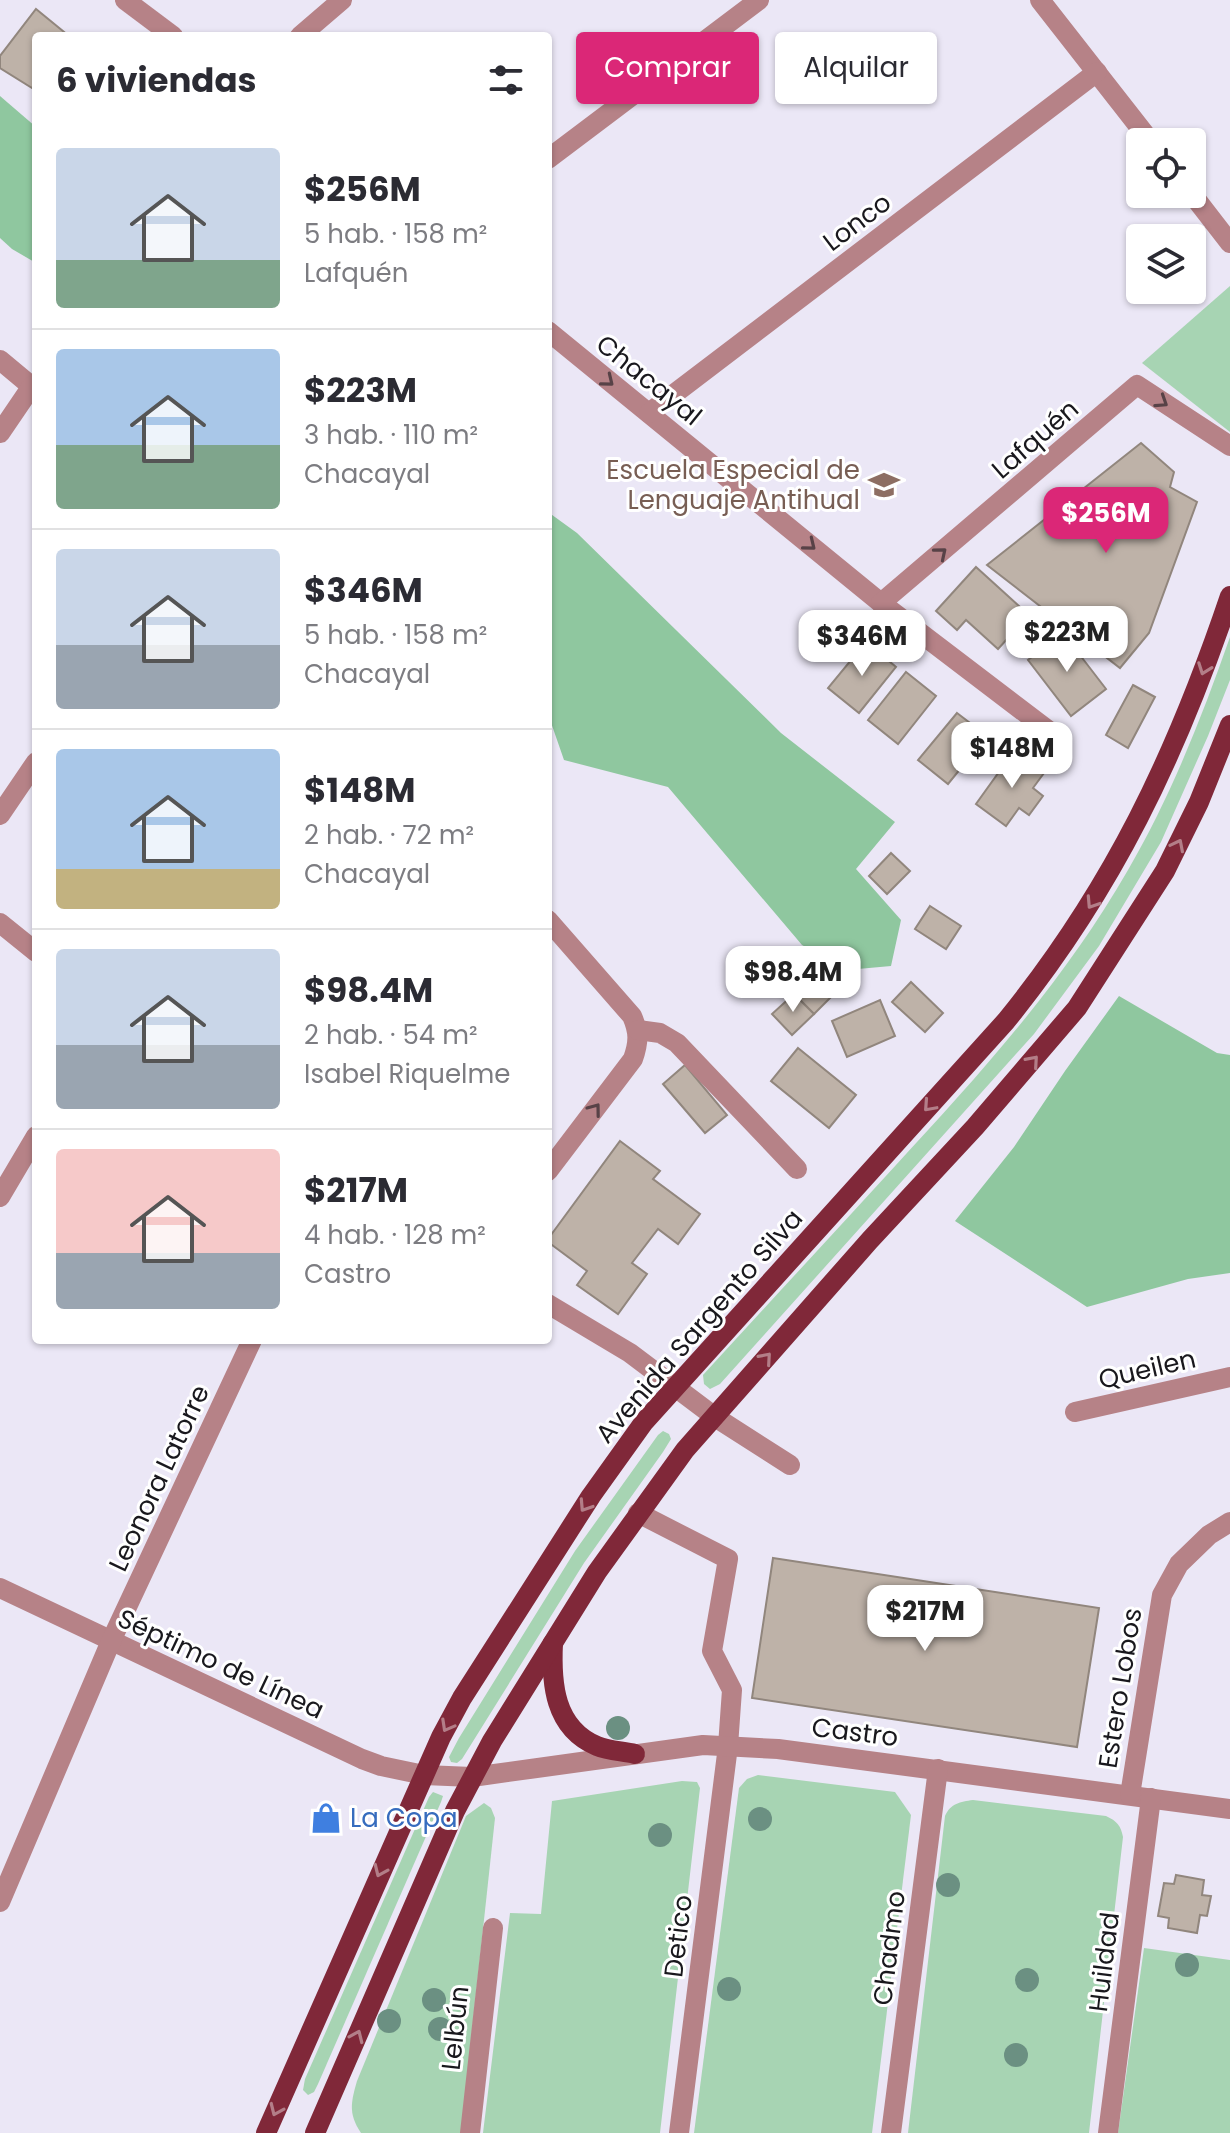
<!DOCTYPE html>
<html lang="es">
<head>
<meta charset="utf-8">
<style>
	:root { --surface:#fff; --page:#f7f7f7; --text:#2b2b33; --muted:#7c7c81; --line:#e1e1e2; --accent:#db2777 }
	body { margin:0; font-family:Poppins,sans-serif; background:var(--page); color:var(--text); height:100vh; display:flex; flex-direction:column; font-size:30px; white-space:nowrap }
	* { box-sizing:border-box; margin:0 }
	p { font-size:26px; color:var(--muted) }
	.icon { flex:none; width:44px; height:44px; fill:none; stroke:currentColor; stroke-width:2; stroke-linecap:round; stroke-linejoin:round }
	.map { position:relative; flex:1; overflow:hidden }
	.drawer { position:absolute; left:32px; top:32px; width:520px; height:1312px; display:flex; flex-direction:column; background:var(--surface); border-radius:8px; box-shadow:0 2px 6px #0004 }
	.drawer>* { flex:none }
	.top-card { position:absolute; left:576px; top:32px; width:534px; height:72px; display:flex; gap:16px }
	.controls { position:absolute; left:1126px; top:128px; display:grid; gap:16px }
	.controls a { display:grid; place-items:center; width:80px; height:80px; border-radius:8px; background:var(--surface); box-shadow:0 2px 6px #0004; font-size:40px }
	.price { position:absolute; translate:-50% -68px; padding:0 18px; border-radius:16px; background:#fff; color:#222; font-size:26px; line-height:52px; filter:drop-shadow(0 2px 4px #0008) }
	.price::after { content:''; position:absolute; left:50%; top:48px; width:24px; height:18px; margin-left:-12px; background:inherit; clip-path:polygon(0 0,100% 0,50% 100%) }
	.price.on { background:var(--accent); color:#fff }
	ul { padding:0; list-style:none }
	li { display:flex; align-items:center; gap:24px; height:200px; padding:0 24px }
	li+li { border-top:2px solid var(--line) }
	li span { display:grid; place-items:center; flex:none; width:224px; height:160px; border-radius:8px; color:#555 }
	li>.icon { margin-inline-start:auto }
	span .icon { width:96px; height:96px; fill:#fffc; stroke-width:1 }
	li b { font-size:34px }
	h2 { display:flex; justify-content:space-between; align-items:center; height:96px; padding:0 24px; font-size:34px }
	.pill { padding:0 28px; border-radius:8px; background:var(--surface); box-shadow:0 2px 6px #0004; font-size:28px; line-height:72px }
	.pill.on { background:var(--accent); color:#fff }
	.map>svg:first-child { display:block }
	.green { fill:#a7d4b3 }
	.forest { fill:#8fc79f }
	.building { fill:#beb2a8; stroke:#91867d; stroke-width:2 }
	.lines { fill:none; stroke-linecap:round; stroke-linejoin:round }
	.minor { stroke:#b68287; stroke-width:20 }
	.major { stroke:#802839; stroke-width:20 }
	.tree { fill:#6b9082 }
	.oneway { stroke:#584247 }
	.oneway2 { stroke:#b37e88 }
	.labels { text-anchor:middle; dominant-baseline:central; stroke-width:6; stroke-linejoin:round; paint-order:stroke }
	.street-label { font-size:26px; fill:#19181d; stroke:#fff }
	.education-label { font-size:26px; fill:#785e54; stroke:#fff; text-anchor:end }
	.shop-label { font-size:26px; fill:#366cbe; stroke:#fff; text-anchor:start }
</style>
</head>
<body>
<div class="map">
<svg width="1230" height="2133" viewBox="0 0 1230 2133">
	<rect width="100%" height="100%" fill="#ebe7f6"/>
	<!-- green -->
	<g class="green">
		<path d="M1230,286V432L1142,363Z"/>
		<path d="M1230,637V680L1208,736L1161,842L1099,946L1034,1034L720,1384L710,1389L704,1384L703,1375C767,1305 832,1235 896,1165C982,1072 1065,980 1128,870C1171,796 1202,717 1230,637Z"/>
		<path d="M663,1431L669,1434L671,1439L663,1452L584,1563L462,1759L457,1763L451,1762L449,1757L459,1738L575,1551L658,1435Z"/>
		<path d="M758,1775L895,1792L911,1815L872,2133H694L739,1788L747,1779Z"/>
		<path d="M682,1781L697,1782L700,1788L660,2133H483L510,1913L541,1914L552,1801Z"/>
		<path d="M433,1792L443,1796L441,1802L318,2084L314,2092L308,2095L303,2090L305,2079L429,1797Z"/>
		<path d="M973,1800L1106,1816C1117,1821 1121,1826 1123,1837L1089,2133H908L945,1816C951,1803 960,1802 973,1800Z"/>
		<path d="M484,1803L491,1808L495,1818L461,2133H361C348,2114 351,2102 357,2081L466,1816Z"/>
		<path d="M1144,1948L1230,1960V2133H1118Z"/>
	</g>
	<!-- forest -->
	<g class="forest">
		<path d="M0,96L36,127V263L12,249L0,238Z"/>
		<path d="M548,512L577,533L781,733L895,822L856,869L901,920L891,966L847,970L802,945L668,787L564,760L548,714Z"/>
		<path d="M1119,996L1217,1053L1230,1055V1273L1188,1279L1087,1307L955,1221L1014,1147L1065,1071Z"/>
	</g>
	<!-- building -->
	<g class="building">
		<path d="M36,9L69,36H36V84L32,88L0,68V56Z"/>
		<path d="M1141,443L1174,472L1170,487L1197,502L1149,633L1120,668L987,565Z"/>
		<path d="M976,567L1029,615L998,649L966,620L957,630L936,611Z"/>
		<path d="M1063,633L1106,689L1071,716L1028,660Z"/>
		<path d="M866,642L896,667L859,713L828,688Z"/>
		<path d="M906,672L936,696L898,744L868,720Z"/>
		<path d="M1133,685L1155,697L1128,748L1106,735Z"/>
		<path d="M957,713L987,736L948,784L918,760Z"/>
		<path d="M1014,751L1044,773L1033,788L1043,796L1029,815L1019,808L1006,826L976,804Z"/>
		<path d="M891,853L910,871L887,894L869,876Z"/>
		<path d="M930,906L961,926L946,949L915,929Z"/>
		<path d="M810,967L836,992L814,1014L789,989Z"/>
		<path d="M911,982L943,1013L925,1032L892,1002Z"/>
		<path d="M794,994L814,1014L792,1035L772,1014Z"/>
		<path d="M880,1000L895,1036L847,1057L832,1021Z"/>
		<path d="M798,1048L856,1095L829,1128L771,1081Z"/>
		<path d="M685,1065L727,1115L705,1133L663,1084Z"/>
		<path d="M620,1141L660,1171L653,1179L700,1214L678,1244L658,1229L632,1263L647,1274L618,1314L577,1285L587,1271L548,1242V1239Z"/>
		<path d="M773,1558L1099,1608L1077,1747L752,1698Z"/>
		<path d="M1176,1875L1204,1880L1202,1895L1211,1896L1207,1916L1200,1915L1197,1933L1168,1928L1169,1918L1158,1916L1164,1883L1174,1884Z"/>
	</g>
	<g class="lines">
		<!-- minor -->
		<g class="minor">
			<path d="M125,0L173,36"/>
			<path d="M1040,0L1151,142"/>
			<path d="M300,36L342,0"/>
			<path d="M548,159L759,0"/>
			<path d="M1192,194L1230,243"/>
			<path d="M548,331L881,603L1057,737"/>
			<path d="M0,360L36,390"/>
			<path d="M649,413L1097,72"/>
			<path d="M0,433L32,386"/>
			<path d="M881,603L1137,385L1230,446"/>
			<path d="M0,815L36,762"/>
			<path d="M548,920L632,1016C639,1032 639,1042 633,1059L548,1171"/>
			<path d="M0,923L36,952"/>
			<path d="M638,1030L660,1033L677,1043L797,1169"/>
			<path d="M0,1197L36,1136"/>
			<path d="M548,1304L630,1353L715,1417L790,1465"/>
			<path d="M1075,1412L1230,1377"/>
			<path d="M638,1513L728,1559L712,1651L732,1690L728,1746L679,2133"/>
			<path d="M0,1588L362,1759L381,1766L424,1775L472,1777L703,1745L778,1749L1230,1809"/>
			<path d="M1130,1795L1162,1595L1179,1564L1209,1535L1230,1522"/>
			<path d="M0,1902L111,1641L252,1340"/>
			<path d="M470,2133L493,1928"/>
			<path d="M891,2133L938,1769"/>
			<path d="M1108,2133L1151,1798"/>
		</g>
		<!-- major -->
		<g class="major">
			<path d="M553,1643C551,1683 554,1728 597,1746C609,1751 623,1751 635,1754"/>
			<path d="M266,2133L441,1737L462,1698L591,1496L644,1422L1006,1021C1113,889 1176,756 1230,596"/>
			<path d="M315,2133L455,1811L492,1741L597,1572L685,1450L870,1240L975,1127L1077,1008L1165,871L1199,802L1230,725"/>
		</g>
	</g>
	<!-- trees -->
	<g class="tree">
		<circle cx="618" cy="1728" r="12"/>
		<circle cx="760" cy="1819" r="12"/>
		<circle cx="660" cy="1835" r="12"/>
		<circle cx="948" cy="1885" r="12"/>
		<circle cx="1187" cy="1965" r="12"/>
		<circle cx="1027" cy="1980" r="12"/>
		<circle cx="729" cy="1989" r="12"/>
		<circle cx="434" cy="2000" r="12"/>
		<circle cx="389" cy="2021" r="12"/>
		<circle cx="440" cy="2029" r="12"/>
		<circle cx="1016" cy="2055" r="12"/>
	</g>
	<!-- one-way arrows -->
	<defs><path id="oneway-chevron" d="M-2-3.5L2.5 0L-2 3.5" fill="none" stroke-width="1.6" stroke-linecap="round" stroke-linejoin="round" transform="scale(2)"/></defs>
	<g class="oneway">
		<use href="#oneway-chevron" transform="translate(608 381) rotate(39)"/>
		<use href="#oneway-chevron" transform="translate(1162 402) rotate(33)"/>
		<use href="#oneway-chevron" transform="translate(810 545) rotate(39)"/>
		<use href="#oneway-chevron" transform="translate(941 553) rotate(-40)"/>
		<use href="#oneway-chevron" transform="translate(595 1109) rotate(-53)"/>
	</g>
	<g class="oneway2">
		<use href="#oneway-chevron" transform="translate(1204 669) rotate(110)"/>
		<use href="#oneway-chevron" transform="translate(1178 845) rotate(-63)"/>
		<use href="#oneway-chevron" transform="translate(1092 903) rotate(123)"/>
		<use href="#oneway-chevron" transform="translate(1033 1061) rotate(-49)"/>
		<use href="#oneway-chevron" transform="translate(929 1106) rotate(132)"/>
		<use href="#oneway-chevron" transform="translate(766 1358) rotate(-49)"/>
		<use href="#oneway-chevron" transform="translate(585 1506) rotate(123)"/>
		<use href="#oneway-chevron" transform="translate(447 1726) rotate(119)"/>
		<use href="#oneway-chevron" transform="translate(380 1871) rotate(114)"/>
		<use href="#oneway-chevron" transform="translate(357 2036) rotate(-66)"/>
		<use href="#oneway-chevron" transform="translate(276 2110) rotate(114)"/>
	</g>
	<!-- icons -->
	<defs>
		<symbol id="school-bare" viewBox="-9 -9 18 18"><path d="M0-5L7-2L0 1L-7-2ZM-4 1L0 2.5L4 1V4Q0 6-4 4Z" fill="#8d6e63" stroke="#fff" stroke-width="2.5" paint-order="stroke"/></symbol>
		<symbol id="shop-bare" viewBox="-9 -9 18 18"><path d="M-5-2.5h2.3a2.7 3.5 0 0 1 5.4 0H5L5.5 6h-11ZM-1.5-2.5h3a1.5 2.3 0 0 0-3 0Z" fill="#3f7fe0" stroke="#fff" stroke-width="2.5" paint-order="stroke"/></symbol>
	</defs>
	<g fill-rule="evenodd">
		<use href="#school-bare" x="862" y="463" width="44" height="44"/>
		<use href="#shop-bare" x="304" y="1796" width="44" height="44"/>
	</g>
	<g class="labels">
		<!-- street labels -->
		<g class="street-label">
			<text transform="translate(857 222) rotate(-37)">Lonco</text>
			<text transform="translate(649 380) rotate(39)">Chacayal</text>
			<text transform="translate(1035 439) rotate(-41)">Lafquén</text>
			<text transform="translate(699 1326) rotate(-49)">Avenida Sargento Silva</text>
			<text transform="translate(1147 1369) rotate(-13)">Queilen</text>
			<text transform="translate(159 1478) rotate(-65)">Leonora Latorre</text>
			<text transform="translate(221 1664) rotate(25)">Séptimo de Línea</text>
			<text transform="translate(1120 1688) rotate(-81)">Estero Lobos</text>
			<text transform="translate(855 1732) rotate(7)">Castro</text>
			<text transform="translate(678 1936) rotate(-83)">Detico</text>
			<text transform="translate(889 1948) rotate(-83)">Chadmo</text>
			<text transform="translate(1104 1962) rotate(-83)">Huildad</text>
			<text transform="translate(455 2028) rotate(-84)">Lelbún</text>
		</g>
		<!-- education labels -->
		<g class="education-label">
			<text x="860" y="470">Escuela Especial de<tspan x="860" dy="30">Lenguaje Antihual</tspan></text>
		</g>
		<!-- shop labels -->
		<g class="shop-label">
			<text x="350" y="1818">La Copa</text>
		</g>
	</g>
</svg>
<div class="controls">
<a><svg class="icon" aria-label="locate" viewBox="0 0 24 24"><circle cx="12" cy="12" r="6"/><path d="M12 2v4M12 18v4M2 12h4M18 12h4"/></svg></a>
<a><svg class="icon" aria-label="layers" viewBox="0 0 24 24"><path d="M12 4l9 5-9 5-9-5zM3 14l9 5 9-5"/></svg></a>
</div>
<b class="price on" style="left:1106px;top:555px">$256M</b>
<b class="price" style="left:1067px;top:674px">$223M</b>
<b class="price" style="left:862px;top:678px">$346M</b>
<b class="price" style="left:1012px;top:790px">$148M</b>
<b class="price" style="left:793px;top:1014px">$98.4M</b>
<b class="price" style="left:925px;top:1653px">$217M</b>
<div class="top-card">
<a class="pill on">Comprar</a>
<a class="pill">Alquilar</a>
</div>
<section class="drawer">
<h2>6 viviendas<svg class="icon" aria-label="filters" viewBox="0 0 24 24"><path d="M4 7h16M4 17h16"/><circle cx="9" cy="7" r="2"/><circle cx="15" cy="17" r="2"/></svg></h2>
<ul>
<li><span style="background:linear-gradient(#c9d6e8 70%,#7fa58c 0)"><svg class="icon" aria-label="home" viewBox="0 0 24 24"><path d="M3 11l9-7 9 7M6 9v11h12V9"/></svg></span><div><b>$256M</b><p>5 hab. · 158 m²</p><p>Lafquén</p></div></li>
<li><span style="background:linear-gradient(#a9c7e8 60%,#7fa58c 0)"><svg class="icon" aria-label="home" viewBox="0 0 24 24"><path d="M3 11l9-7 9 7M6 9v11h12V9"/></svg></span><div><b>$223M</b><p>3 hab. · 110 m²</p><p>Chacayal</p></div></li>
<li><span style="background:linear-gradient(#c9d6e8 60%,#9aa5b1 0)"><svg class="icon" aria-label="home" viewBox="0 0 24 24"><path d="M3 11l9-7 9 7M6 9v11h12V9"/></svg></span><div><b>$346M</b><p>5 hab. · 158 m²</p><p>Chacayal</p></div></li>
<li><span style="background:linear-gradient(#a9c7e8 75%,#c2b280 0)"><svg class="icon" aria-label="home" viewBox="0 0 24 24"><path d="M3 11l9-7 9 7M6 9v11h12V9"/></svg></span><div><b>$148M</b><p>2 hab. · 72 m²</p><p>Chacayal</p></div></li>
<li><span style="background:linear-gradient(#c9d6e8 60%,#9aa5b1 0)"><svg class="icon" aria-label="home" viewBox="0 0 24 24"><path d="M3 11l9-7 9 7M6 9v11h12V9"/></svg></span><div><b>$98.4M</b><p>2 hab. · 54 m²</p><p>Isabel Riquelme</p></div></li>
<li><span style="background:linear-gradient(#f6c9c9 65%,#9aa5b1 0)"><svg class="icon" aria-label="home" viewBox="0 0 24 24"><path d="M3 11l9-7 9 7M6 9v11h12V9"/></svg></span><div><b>$217M</b><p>4 hab. · 128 m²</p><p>Castro</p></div></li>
</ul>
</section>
</div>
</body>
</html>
